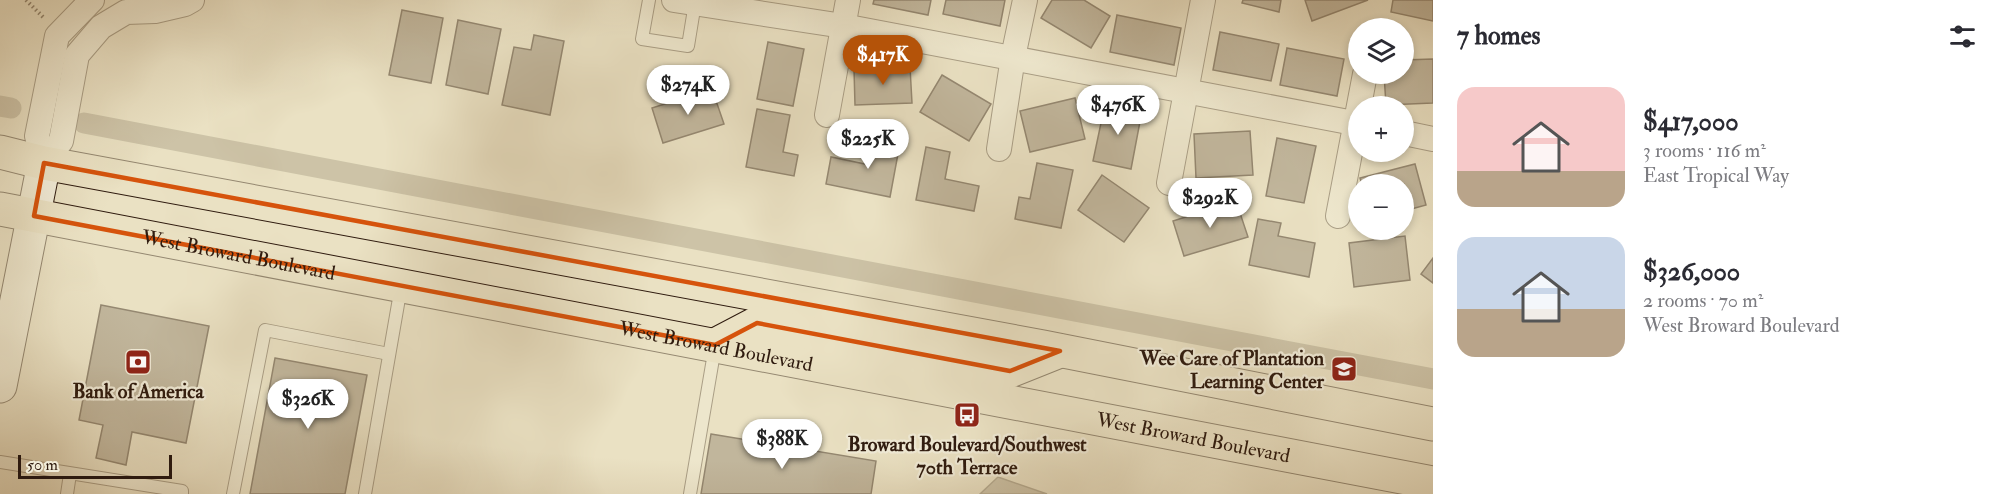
<!DOCTYPE html>
<html lang="en">
<head>
<meta charset="utf-8">
<style>
	:root { --surface:#fff; --page:#f2f2f3; --text:#2b2b33; --muted:#7c7c81; --accent:#b45309 }
	body { margin:0; font-family:"IM FELL Double Pica",serif; background:var(--page); color:var(--text); height:100vh; display:flex; flex-direction:column; font-size:22px; white-space:nowrap }
	* { box-sizing:border-box; margin:0 }
	p { font-size:20px; color:var(--muted) }
	.icon { flex:none; width:33px; height:33px; fill:none; stroke:currentColor; stroke-width:2; stroke-linecap:round; stroke-linejoin:round }
	.map { position:relative; flex:1; overflow:hidden }
	.side { display:flex; flex-direction:column; background:var(--surface); width:570px }
	.side>* { flex:none }
	.tools { position:absolute; left:1348px; top:18px; display:grid; gap:12px }
	.tools a { display:grid; place-items:center; width:66px; height:66px; border-radius:50%; background:var(--surface); box-shadow:0 3px 9px #0003; font-size:30px }
	.scale { position:absolute; left:18px; bottom:15px; width:154px; box-sizing:border-box; padding-left:6px; border:3px solid #2f1b0f; border-top:0; font-size:16px; line-height:21px; white-space:nowrap; color:#2f1b0f; -webkit-text-stroke:4px #f1ecd8; paint-order:stroke }
	.price { position:absolute; translate:-50% -51px; padding:0 14px; border-radius:21px; background:#fff; color:#222; font-size:20px; line-height:39px; filter:drop-shadow(0 2px 3px #0008) }
	.price::after { content:''; position:absolute; left:50%; top:36px; width:18px; height:14px; margin-left:-9px; background:inherit; clip-path:polygon(0 0,100% 0,50% 100%) }
	.price.active { background:var(--accent); color:#fff }
	ul { padding:0; list-style:none }
	li { display:flex; align-items:center; gap:18px; height:150px; padding:0 24px }
	li span { display:grid; place-items:center; flex:none; width:168px; height:120px; border-radius:18px; color:#555 }
	li>.icon { margin-inline-start:auto }
	span .icon { width:72px; height:72px; fill:#fffc; stroke-width:1 }
	li b { font-size:26px }
	h2 { display:flex; justify-content:space-between; align-items:center; height:72px; padding:0 24px; font-size:26px }
	main { display:flex; flex:1; min-height:0 }
	.map>svg:first-child { display:block }
	.water { fill:#aa9e86; stroke:#796a56; stroke-width:1.5 }
	.lines { fill:none; stroke-linecap:round; stroke-linejoin:round }
	.canal { stroke:#aa9e86; stroke-width:21 }
	.building { fill:#90826d; stroke:#2f1b0f; stroke-width:1.5 }
	.lane-casing { stroke:#5e4c3c; stroke-width:14 }
	.street-casing { stroke:#5e4c3c; stroke-width:26 }
	.secondary-casing { stroke:#2f1b0f; stroke-width:35 }
	.primary-casing { stroke:#2f1b0f; stroke-width:35 }
	.path { stroke:#2f1b0f; stroke-width:4; stroke-dasharray:1.5 3; stroke-linecap:butt }
	.lane { stroke:#f1ecd8; stroke-width:12 }
	.street { stroke:#f1ecd8; stroke-width:24 }
	.secondary { stroke:#f1ecd8; stroke-width:33 }
	.primary { stroke:#eae1c3; stroke-width:33 }
	.marked { fill:none; stroke:#d6530c; stroke-width:4.5; stroke-linejoin:round }
	.labels { text-anchor:middle; dominant-baseline:central; stroke-width:4.5; stroke-linejoin:round; paint-order:stroke }
	.street-label { font-size:20px; fill:#2f1b0f; stroke:#f1ecd8 }
	.poi-label { font-size:20px; font-weight:bold; fill:#2f1b0f; stroke:#f1ecd8 }
</style>
</head>
<body>
<main>
<div class="map">
<svg width="1433" height="494" viewBox="0 0 1433 494">
	<rect width="100%" height="100%" fill="#eae1c3"/>
	<filter id="stains"><feTurbulence type="fractalNoise" baseFrequency=".00333" numOctaves="4"/><feColorMatrix values="0 0 0 0 .2 0 0 0 0 .09 0 0 0 0 .02 0 0 0 .5 -.17"/></filter>
	<radialGradient id="worn" r=".72"><stop offset=".6" stop-color="#630" stop-opacity="0"/><stop offset="1" stop-color="#630" stop-opacity=".3"/></radialGradient>
	<!-- water -->
	<path class="water" d="M998,477L1047,494H980Z"/>
	<g class="lines">
		<!-- canal -->
		<g class="canal">
			<path d="M0,106L11,108"/>
			<path d="M84,123L1433,379"/>
		</g>
	</g>
	<!-- building -->
	<g class="building">
		<path d="M874,0H931L928,15L873,4Z"/>
		<path d="M946,0H1005L1000,26L943,14Z"/>
		<path d="M1052,0H1084L1110,16L1091,48L1041,18Z"/>
		<path d="M1243,0H1281L1279,12L1242,3Z"/>
		<path d="M1305,0H1368L1312,21Z"/>
		<path d="M1393,0H1433V21L1391,12Z"/>
		<path d="M402,10L443,18L431,83L389,75Z"/>
		<path d="M1117,15L1181,28L1174,65L1110,52Z"/>
		<path d="M458,20L501,29L488,94L446,85Z"/>
		<path d="M1220,32L1279,44L1271,81L1213,70Z"/>
		<path d="M534,35L564,41L550,115L502,105L514,47L531,50Z"/>
		<path d="M768,42L804,49L793,106L757,99Z"/>
		<path d="M1287,48L1344,59L1337,96L1280,85Z"/>
		<path d="M1433,59V103L1386,105L1384,74H1404V60Z"/>
		<path d="M910,67L912,103L855,105L854,69Z"/>
		<path d="M942,75L991,104L969,141L920,112Z"/>
		<path d="M712,89L724,124L663,143L652,108Z"/>
		<path d="M1075,98L1085,139L1030,152L1020,111Z"/>
		<path d="M1105,104L1142,111L1131,169L1093,161Z"/>
		<path d="M757,109L790,115L783,152L798,155L794,176L746,167Z"/>
		<path d="M1250,131L1253,175L1196,178L1194,134Z"/>
		<path d="M870,137L900,143L890,197L826,184L831,157L865,164Z"/>
		<path d="M1277,138L1316,146L1304,203L1266,196Z"/>
		<path d="M926,147L950,152L945,179L979,186L974,211L916,200Z"/>
		<path d="M1037,163L1073,170L1061,228L1015,219L1019,197L1030,199Z"/>
		<path d="M1415,164L1426,205L1404,211V184H1362L1360,178Z"/>
		<path d="M1102,175L1149,208L1124,242L1078,210Z"/>
		<path d="M1236,201L1248,237L1184,256L1173,221Z"/>
		<path d="M1258,219L1281,223L1278,236L1315,243L1309,277L1249,265Z"/>
		<path d="M1405,236L1410,280L1354,287L1349,243Z"/>
		<path d="M1433,258V283L1421,274Z"/>
		<path d="M101,305L209,326L186,443L132,432L126,465L96,458L103,425L79,420Z"/>
		<path d="M275,358L367,375L345,494H250Z"/>
		<path d="M711,434L876,461L871,494H701Z"/>
	</g>
	<g class="lines">
		<defs>
			<g id="lane">
				<path d="M649,0L642,39L688,46L695,3"/>
				<path d="M0,462L182,491V494"/>
				<path d="M67,494L70,474"/>
				<path d="M233,494L265,330L389,354"/>
				<path d="M365,494L401,287"/>
				<path d="M690,494L715,347"/>
			</g>
			<g id="street">
				<path d="M674,0L843,26L1359,124"/>
				<path d="M827,115L848,0"/>
				<path d="M1404,133L1433,139"/>
				<path d="M999,149L1013,57L1025,0"/>
				<path d="M44,163L61,141L77,55L101,27L126,12L155,11L185,4L192,0"/>
				<path d="M44,163L37,136L57,36L92,0"/>
				<path d="M1169,183L1203,0"/>
				<path d="M1338,216L1365,74"/>
			</g>
			<path id="secondary" d="M0,386L44,163"/>
			<g id="primary">
				<path d="M0,152L44,163L1043,347L1433,424"/>
				<path id="s1" d="M0,209L1433,483"/>
				<path d="M715,345L757,323L1010,371L1060,351"/>
			</g>
		</defs>
		<!-- lane casing -->
		<use href="#lane" class="lane-casing"/>
		<!-- street casing -->
		<use href="#street" class="street-casing"/>
		<!-- secondary casing -->
		<use href="#secondary" class="secondary-casing"/>
		<!-- primary casing -->
		<use href="#primary" class="primary-casing"/>
		<!-- path -->
		<path class="path" d="M26,0L45,19"/>
		<!-- lane -->
		<use href="#lane" class="lane"/>
		<!-- street -->
		<use href="#street" class="street"/>
		<!-- secondary -->
		<use href="#secondary" class="secondary"/>
		<!-- primary -->
		<use href="#primary" class="primary"/>
	</g>
	<!-- marked area -->
	<path d="M0 0H1433V494H0ZM44,163L1060,351L1010,371L757,323L715,345L34,216Z" fill="#eae1c3" fill-opacity=".55" fill-rule="evenodd"/>
	<path class="marked" d="M44,163L1060,351L1010,371L757,323L715,345L34,216Z"/>
	<!-- icons -->
	<defs>
		<symbol id="bank-square" viewBox="-11 -11 22 22"><rect x="-9" y="-9" width="18" height="18" rx="4" fill="#8f2418" stroke="#f1ecd8"/><path d="M-6-4H6V4H-6ZM0-2.3a2.3 2.3 0 1 0 0 4.6a2.3 2.3 0 1 0 0-4.6Z" fill="#fff"/></symbol>
		<symbol id="school-square" viewBox="-11 -11 22 22"><rect x="-9" y="-9" width="18" height="18" rx="4" fill="#8f2418" stroke="#f1ecd8"/><path d="M0-5L7-2L0 1L-7-2ZM-4 1L0 2.5L4 1V4Q0 6-4 4Z" fill="#fff"/></symbol>
		<symbol id="bus-square" viewBox="-11 -11 22 22"><rect x="-9" y="-9" width="18" height="18" rx="4" fill="#8f2418" stroke="#f1ecd8"/><path d="M-5-6H5V4H4V6H2V4H-2V6H-4V4H-5ZM-3.5-4V0h7V-4ZM-3.5 1.2v1.5H-2V1.2ZM2 1.2v1.5H3.5V1.2Z" fill="#fff"/></symbol>
	</defs>
	<g fill-rule="evenodd">
		<use href="#bank-square" x="123" y="347" width="30" height="30"/>
		<use href="#school-square" x="1329" y="354" width="30" height="30"/>
		<use href="#bus-square" x="952" y="400" width="30" height="30"/>
	</g>
	<g class="labels">
		<!-- street labels -->
		<g class="street-label">
			<text stroke="none"><textPath href="#s1" startOffset="243">West Broward Boulevard</textPath></text>
			<text stroke="none"><textPath href="#s1" startOffset="729">West Broward Boulevard</textPath></text>
			<text stroke="none"><textPath href="#s1" startOffset="1215">West Broward Boulevard</textPath></text>
		</g>
		<!-- poi labels -->
		<g class="poi-label">
			<text x="1324" y="358" text-anchor="end">Wee Care of Plantation<tspan x="1324" dy="23">Learning Center</tspan></text>
			<text x="138" y="391">Bank of America</text>
			<text x="967" y="444">Broward Boulevard/Southwest<tspan x="967" dy="23">70th Terrace</tspan></text>
		</g>
	</g>
	<rect width="100%" height="100%" filter="url(#stains)"/>
	<rect width="100%" height="100%" fill="url(#worn)"/>
</svg>
<div class="tools">
<a><svg class="icon" aria-label="layers" viewBox="0 0 24 24"><path d="M12 4l9 5-9 5-9-5zM3 14l9 5 9-5"/></svg></a>
<a>+</a>
<a>−</a>
</div>
<div class="scale">50 m</div>
<b class="price active" style="left:883px;top:86px">$417K</b>
<b class="price" style="left:688px;top:116px">$274K</b>
<b class="price" style="left:1118px;top:136px">$476K</b>
<b class="price" style="left:868px;top:170px">$225K</b>
<b class="price" style="left:1210px;top:229px">$292K</b>
<b class="price" style="left:308px;top:430px">$326K</b>
<b class="price" style="left:782px;top:470px">$388K</b>
</div>
<section class="side">
<h2>7 homes<svg class="icon" aria-label="filters" viewBox="0 0 24 24"><path d="M4 7h16M4 17h16"/><circle cx="9" cy="7" r="2"/><circle cx="15" cy="17" r="2"/></svg></h2>
<ul>
<li><span style="background:linear-gradient(#f6c9c9 70%,#b9a48a 0)"><svg class="icon" aria-label="home" viewBox="0 0 24 24"><path d="M3 11l9-7 9 7M6 9v11h12V9"/></svg></span><div><b>$417,000</b><p>3 rooms · 116 m²</p><p>East Tropical Way</p></div></li>
<li><span style="background:linear-gradient(#c9d6e8 60%,#b9a48a 0)"><svg class="icon" aria-label="home" viewBox="0 0 24 24"><path d="M3 11l9-7 9 7M6 9v11h12V9"/></svg></span><div><b>$326,000</b><p>2 rooms · 70 m²</p><p>West Broward Boulevard</p></div></li>
</ul>
</section>
</main>
</body>
</html>
